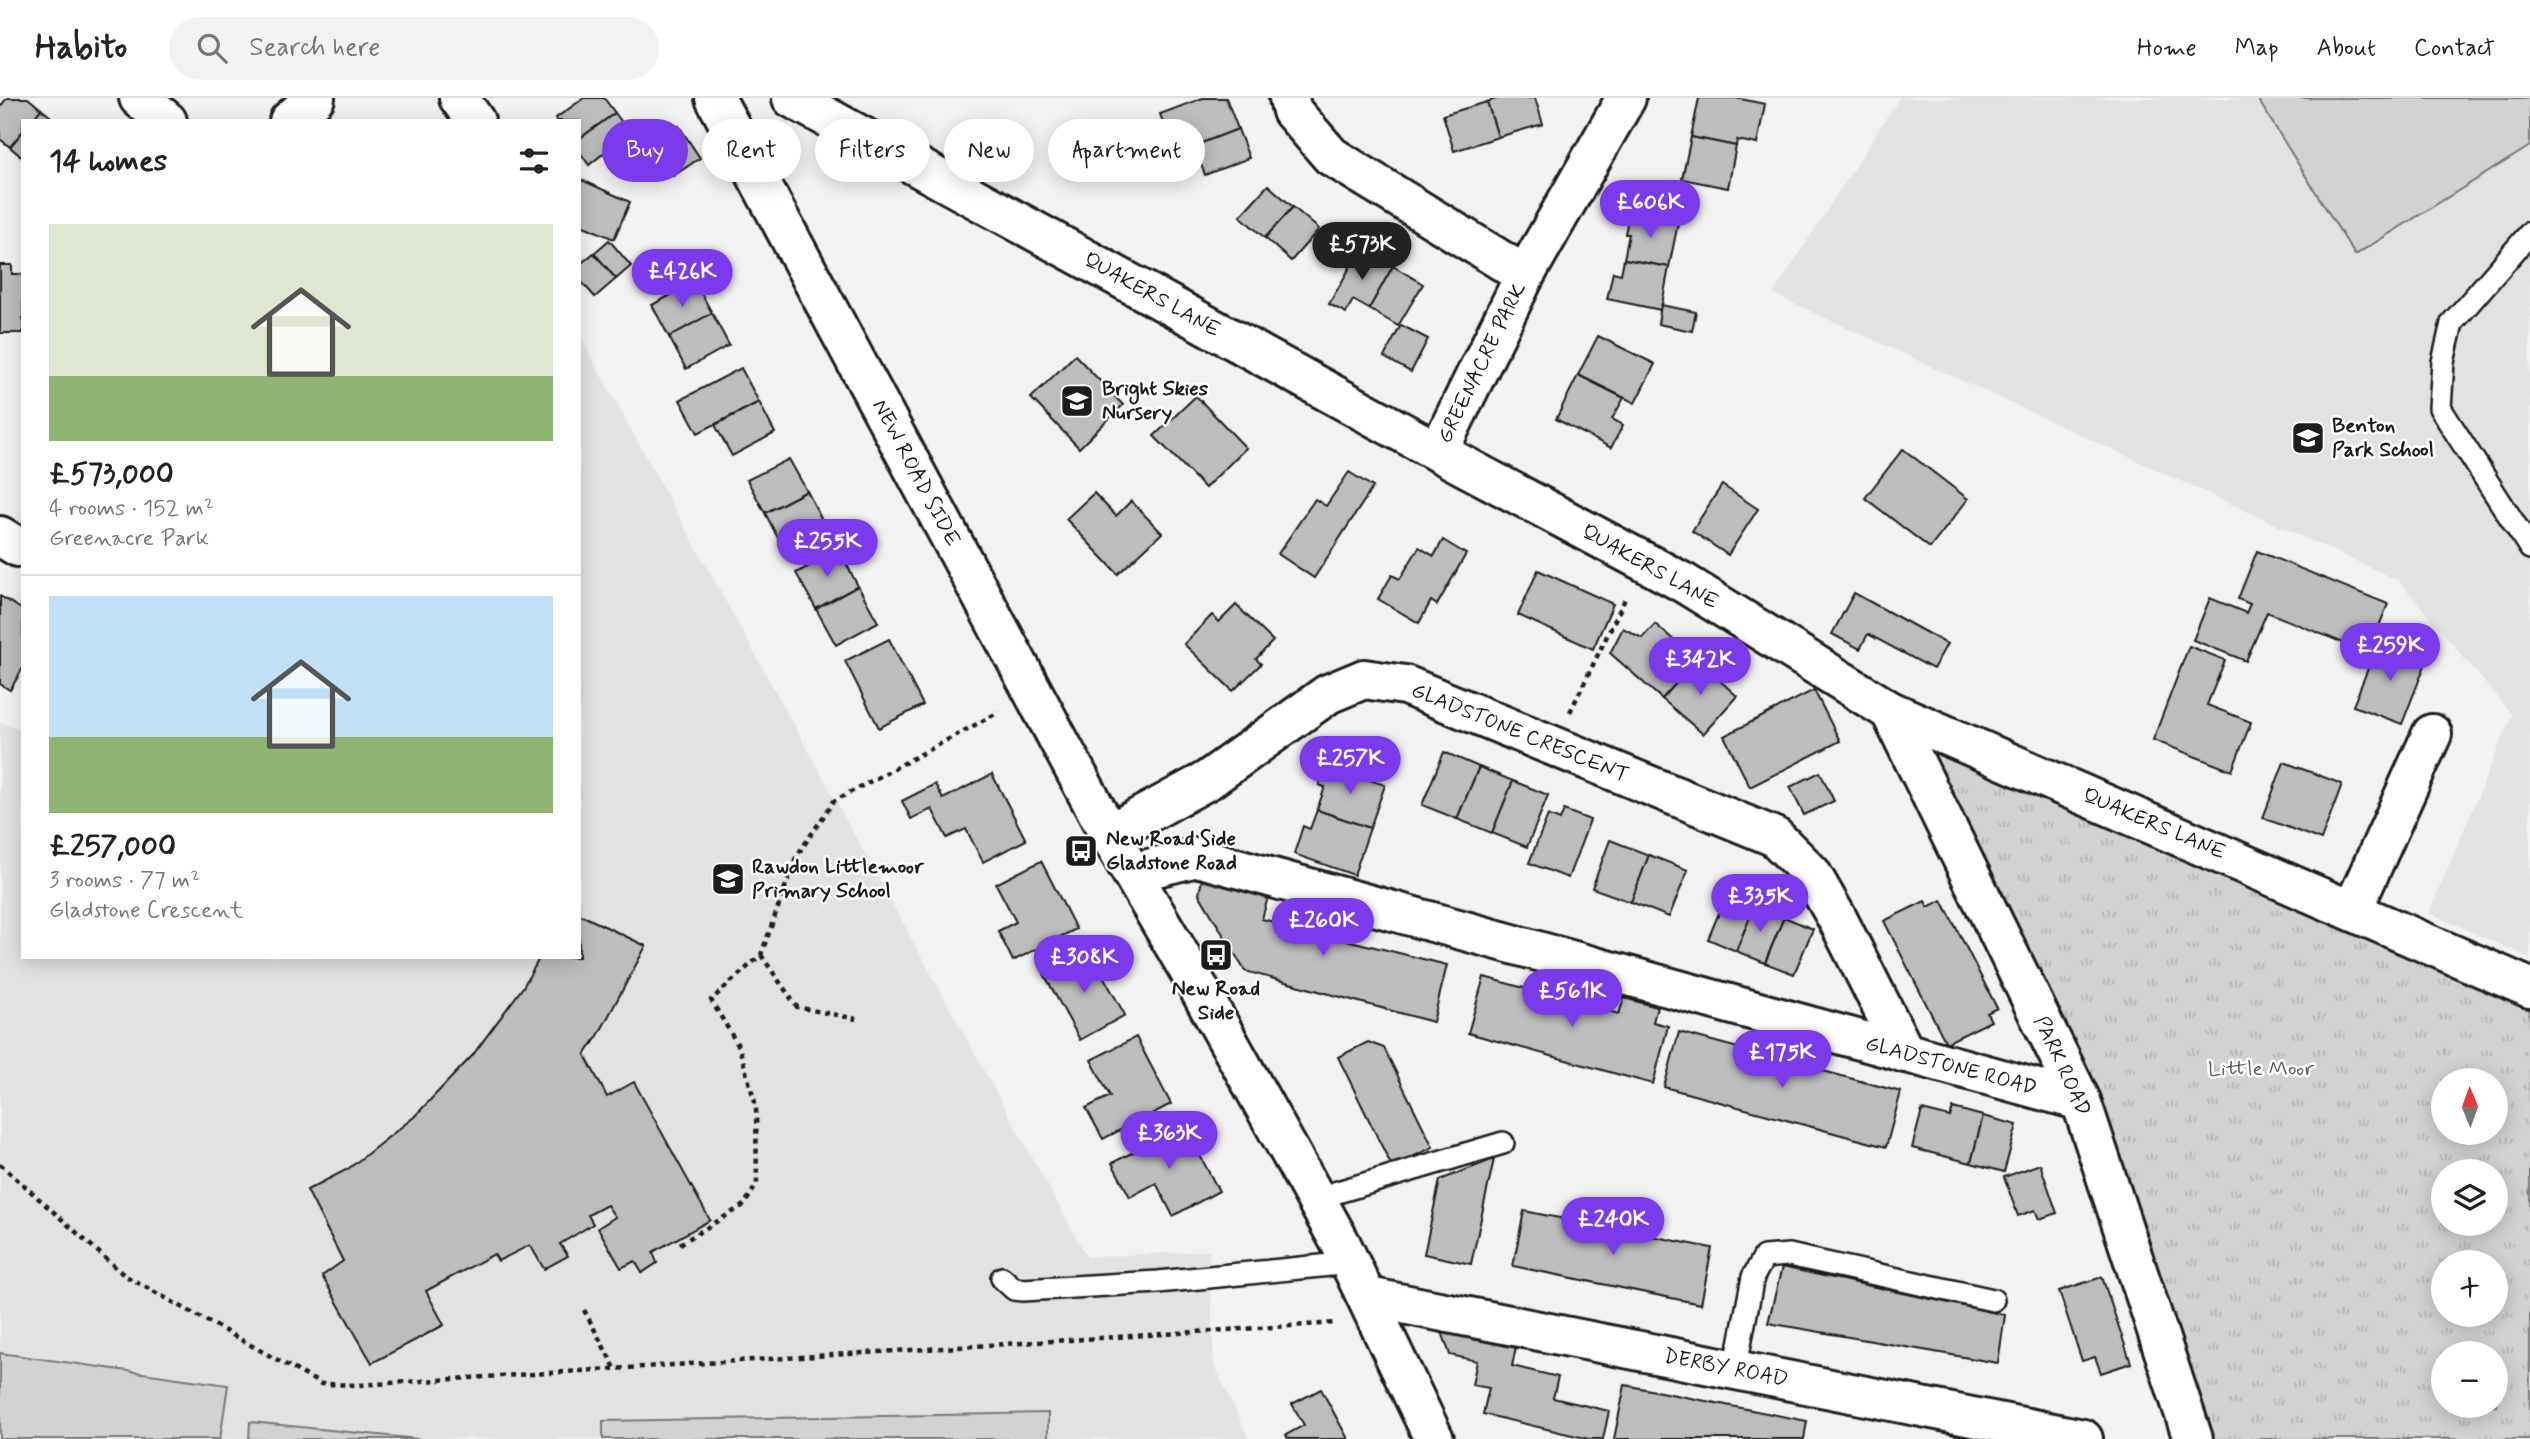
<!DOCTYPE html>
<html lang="en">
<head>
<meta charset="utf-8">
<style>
	:root { --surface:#fff; --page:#f2f2f2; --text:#222; --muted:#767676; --line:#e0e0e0; --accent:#7c3aed }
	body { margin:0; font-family:Mynerve,sans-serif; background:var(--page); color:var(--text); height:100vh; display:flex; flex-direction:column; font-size:26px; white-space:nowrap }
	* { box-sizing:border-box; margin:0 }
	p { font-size:23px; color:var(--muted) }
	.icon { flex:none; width:38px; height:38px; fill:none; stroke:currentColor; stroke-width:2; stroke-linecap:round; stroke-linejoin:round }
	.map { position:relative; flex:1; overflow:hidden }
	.details { position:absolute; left:21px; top:21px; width:560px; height:840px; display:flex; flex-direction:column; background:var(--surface); border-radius:0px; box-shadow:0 4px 18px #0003 }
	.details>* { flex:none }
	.hud { position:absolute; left:602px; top:21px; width:665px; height:63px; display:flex; gap:14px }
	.needle { width:46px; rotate:359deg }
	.controls { position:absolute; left:2431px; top:970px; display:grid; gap:14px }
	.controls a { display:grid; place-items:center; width:77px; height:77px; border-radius:50%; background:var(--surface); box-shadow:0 4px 18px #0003; font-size:35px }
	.price { position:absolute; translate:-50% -60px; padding:0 16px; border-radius:24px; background:var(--accent); color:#fff; font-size:23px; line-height:46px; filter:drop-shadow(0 2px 4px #0008) }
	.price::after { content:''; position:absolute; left:50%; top:42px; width:21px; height:16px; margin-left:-10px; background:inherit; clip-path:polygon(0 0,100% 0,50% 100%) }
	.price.current { background:#222; color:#fff }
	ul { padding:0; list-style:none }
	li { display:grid; align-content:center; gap:14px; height:371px; padding:0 28px }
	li+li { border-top:2px solid var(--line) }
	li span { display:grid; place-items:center; height:217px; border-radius:0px; color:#555 }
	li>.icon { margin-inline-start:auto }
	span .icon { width:126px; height:126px; fill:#fffc; stroke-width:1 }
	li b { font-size:30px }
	h2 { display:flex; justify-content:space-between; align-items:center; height:84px; padding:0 28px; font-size:30px }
	.chip { padding:0 24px; border-radius:32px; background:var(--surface); box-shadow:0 4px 18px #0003; font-size:24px; line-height:63px }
	.chip.current { background:var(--accent); color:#fff }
	header { display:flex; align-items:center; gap:42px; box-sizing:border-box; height:98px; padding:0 35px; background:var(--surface); border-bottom:2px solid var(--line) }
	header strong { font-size:33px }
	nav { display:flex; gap:38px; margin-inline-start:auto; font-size:24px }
	.search { width:490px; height:63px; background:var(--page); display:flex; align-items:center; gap:18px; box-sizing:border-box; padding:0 24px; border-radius:38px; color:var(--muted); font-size:26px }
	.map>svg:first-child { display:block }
	.built { fill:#e2e2e2 }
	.green { fill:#d2d2d2; stroke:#777; stroke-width:2 }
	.park { fill:url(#park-tufts); stroke:#777; stroke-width:2; fill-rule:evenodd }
	.building { fill:#bdbdbd; stroke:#1c1c1c; stroke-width:2 }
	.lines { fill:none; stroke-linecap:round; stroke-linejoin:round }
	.service-casing { stroke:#1c1c1c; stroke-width:26 }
	.minor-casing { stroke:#1c1c1c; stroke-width:44 }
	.primary-casing { stroke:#1c1c1c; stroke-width:44 }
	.path { stroke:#1c1c1c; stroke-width:4.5; stroke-dasharray:5 5; stroke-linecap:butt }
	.service { stroke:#fff; stroke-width:21 }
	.minor { stroke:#fff; stroke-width:38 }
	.primary { stroke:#fff; stroke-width:38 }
	.labels { text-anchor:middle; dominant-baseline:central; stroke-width:5; stroke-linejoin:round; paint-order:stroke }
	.street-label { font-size:21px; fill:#1c1c1c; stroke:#fff }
	.poi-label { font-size:21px; font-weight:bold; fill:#1c1c1c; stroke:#fff; text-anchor:start }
	.park-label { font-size:21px; fill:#5c5c5c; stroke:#fff }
</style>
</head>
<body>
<header>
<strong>Habito</strong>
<div class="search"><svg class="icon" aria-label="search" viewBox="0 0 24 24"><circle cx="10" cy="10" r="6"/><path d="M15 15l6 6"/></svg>Search here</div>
<nav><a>Home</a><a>Map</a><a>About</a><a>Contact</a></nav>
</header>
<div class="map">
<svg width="2530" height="1341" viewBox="0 0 2530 1341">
	<defs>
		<pattern id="park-tufts" width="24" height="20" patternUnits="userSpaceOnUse" patternTransform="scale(1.75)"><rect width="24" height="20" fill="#d2d2d2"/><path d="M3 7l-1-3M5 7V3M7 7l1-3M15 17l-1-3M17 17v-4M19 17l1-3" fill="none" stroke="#b4b4b4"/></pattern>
	</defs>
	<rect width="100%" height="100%" fill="#f2f2f2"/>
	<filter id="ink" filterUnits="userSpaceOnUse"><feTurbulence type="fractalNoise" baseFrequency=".0143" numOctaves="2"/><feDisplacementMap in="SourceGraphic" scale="14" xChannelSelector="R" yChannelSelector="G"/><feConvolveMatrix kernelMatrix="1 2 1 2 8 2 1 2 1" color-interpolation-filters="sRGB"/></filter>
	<g filter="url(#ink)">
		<!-- built -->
		<g class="built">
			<path d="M1899,0H2530V860L2429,815L2512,617L2399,483L1773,196Z"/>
			<path d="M579,237L1087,1159L1209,1153L1214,1267L1249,1341H0V624L23,632V859H579Z"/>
		</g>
		<!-- green -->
		<g class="green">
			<path d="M2257,0H2530V48L2355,157Z"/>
			<path d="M0,1255L228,1287L220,1341H0Z"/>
			<path d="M1048,1315V1341H603V1323Z"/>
			<path d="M250,1324H251L418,1341H249Z"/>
		</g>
		<!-- park -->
		<path class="park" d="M1890,613L2530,890V1341H2193L2081,1003ZM2443,982H2496V1034H2443ZM2443,1073H2496V1125H2443ZM2443,1164H2496V1216H2443ZM2443,1255H2496V1307H2443Z"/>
		<!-- building -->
		<g class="building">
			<path d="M7,0H28L41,11L32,23H23V33L10,49L0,41V9Z"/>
			<path d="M584,0H604L615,15L579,41V23H557L556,20Z"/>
			<path d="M1203,0H1226L1238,31L1194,48L1185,27L1167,35L1160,16Z"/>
			<path d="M1499,0H1535L1543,26L1498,39L1487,4Z"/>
			<path d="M1699,0H1736L1765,6L1757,46L1737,42L1736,48L1691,39Z"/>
			<path d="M1487,4L1498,39L1454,53L1443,17Z"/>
			<path d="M41,11L56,23H32Z"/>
			<path d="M615,15L640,49L614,68L604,55L589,67L579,53V41Z"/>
			<path d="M679,28L700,60L673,78L652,46Z"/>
			<path d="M1238,31L1249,60L1205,77L1194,48Z"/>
			<path d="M23,33V60L10,49Z"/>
			<path d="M1691,39L1736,48L1728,90L1682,81Z"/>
			<path d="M582,82L630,104L614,141L579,126V89Z"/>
			<path d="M1268,87L1293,109L1265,140L1240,118Z"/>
			<path d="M1293,109L1319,131L1291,163L1265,140Z"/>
			<path d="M1629,116L1678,125L1669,169L1624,161L1629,136H1625Z"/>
			<path d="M609,142L631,168L616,181L594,155Z"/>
			<path d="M1361,150L1393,168L1369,211L1353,202L1346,215L1329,206Z"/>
			<path d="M594,155L616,181L595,199L579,181V167Z"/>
			<path d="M1624,161L1669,169L1661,212L1607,201L1613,174L1621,176Z"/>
			<path d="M0,167H12V176H23V235H0Z"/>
			<path d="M1393,168L1423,186L1398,228L1369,211Z"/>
			<path d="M695,184L712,215L669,239L652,207Z"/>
			<path d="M1661,207L1696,214L1692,233L1658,226Z"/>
			<path d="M712,215L729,247L686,271L669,239Z"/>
			<path d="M1401,227L1428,241L1411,274L1384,259Z"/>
			<path d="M1598,238L1655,266L1635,305L1578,277Z"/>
			<path d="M1075,257L1123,307L1079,350L1031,300Z"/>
			<path d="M741,270L759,304L698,335L680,302Z"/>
			<path d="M1578,277L1624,300L1612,321L1623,327L1611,350L1556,321Z"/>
			<path d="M1196,298L1246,350L1205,390L1154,338Z"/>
			<path d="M759,304L775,335L732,358L715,327Z"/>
			<path d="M1903,351L1968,401L1930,450L1865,400Z"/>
			<path d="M789,361L807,393L765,415L747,382Z"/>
			<path d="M1349,374L1373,389L1314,480L1278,456L1315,401L1326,408Z"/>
			<path d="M1722,387L1758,411L1728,457L1692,433Z"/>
			<path d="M807,393L824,426L782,448L765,415Z"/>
			<path d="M1094,395L1116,418L1131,403L1162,435L1118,476L1066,421Z"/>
			<path d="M1443,442L1466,456L1437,507L1431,503L1419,525L1378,501L1392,477L1400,481L1419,449L1434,458Z"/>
			<path d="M839,452L858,488L816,511L796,475Z"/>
			<path d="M2257,453L2388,506L2368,555L2267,514L2246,563L2193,542L2210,500L2246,515L2250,506L2238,501Z"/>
			<path d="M1538,472L1613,506L1593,551L1518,517Z"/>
			<path d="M858,488L878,524L836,547L816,511Z"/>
			<path d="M1854,495L1947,546L1933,571L1868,536L1860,551L1832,536Z"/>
			<path d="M0,498L23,512V570L10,592L0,586Z"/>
			<path d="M1236,507L1273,543L1256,561L1261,566L1233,593L1184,546L1212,517L1219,524Z"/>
			<path d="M1655,526L1697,562L1662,601L1610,555L1623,530L1642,540Z"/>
			<path d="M889,541L923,607L879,630L845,563Z"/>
			<path d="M2379,543L2427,562L2402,626L2353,608Z"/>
			<path d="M2189,548L2225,562L2207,607L2251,624L2232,673L2153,642Z"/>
			<path d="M1697,562L1737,598L1703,636L1662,601Z"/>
			<path d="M1814,592L1840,643L1750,689L1724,638Z"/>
			<path d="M1444,654L1479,669L1457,721L1422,707Z"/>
			<path d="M2284,664L2342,686L2321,742L2263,720Z"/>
			<path d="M1326,667L1385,687L1370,730L1317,712L1325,689L1319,687Z"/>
			<path d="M1479,669L1513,683L1492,735L1457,721Z"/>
			<path d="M1820,674L1834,703L1804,717L1790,689Z"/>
			<path d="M992,676L1026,742L983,764L966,731L947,740L932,711L911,721L902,703L935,686L943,701Z"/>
			<path d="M1513,683L1548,697L1527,749L1492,735Z"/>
			<path d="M1317,712L1370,730L1354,777L1294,756L1303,728L1310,731Z"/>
			<path d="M1564,712L1590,722L1568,780L1529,765L1548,717L1560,722Z"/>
			<path d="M1610,742L1649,757L1631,804L1592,790Z"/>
			<path d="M1649,757L1688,772L1669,819L1631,804Z"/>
			<path d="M1041,763L1076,831L1013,863L998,833L1016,824L996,786Z"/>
			<path d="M1202,781L1268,799L1262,821L1447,867L1433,924L1245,873L1199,796Z"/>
			<path d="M1727,796L1755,807L1736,853L1708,841Z"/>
			<path d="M1942,802L1997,910L1987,915L1991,923L1946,945L1884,823L1925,803L1928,809Z"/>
			<path d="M1755,807L1784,819L1765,865L1736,853Z"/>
			<path d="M579,816L646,848L599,936L585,957L607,999L634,984L710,1122L653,1154L657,1165L642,1175L635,1163L621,1170L598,1130L615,1119L607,1107L588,1117L593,1126L560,1146L568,1158L544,1171L530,1147L498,1163L494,1156L426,1193L444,1227L372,1265L322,1178L343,1163L307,1092L348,1071L414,1019L472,958L523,889L540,859H579Z"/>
			<path d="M1784,819L1813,831L1794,876L1765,865Z"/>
			<path d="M1088,851L1125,917L1080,942L1044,876Z"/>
			<path d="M1484,879L1619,916L1624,900L1657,909L1653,924L1668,928L1653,986L1468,935Z"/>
			<path d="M1679,934L1901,994L1886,1049L1664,989Z"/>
			<path d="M1136,939L1171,1006L1103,1041L1086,1010L1110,998L1091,962Z"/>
			<path d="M1368,944L1384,950L1433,1049L1392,1069L1338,959Z"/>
			<path d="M1953,1010L1983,1018L1971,1065L1912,1050L1922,1012L1950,1019Z"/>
			<path d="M1983,1018L2017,1027L2004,1074L1971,1065Z"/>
			<path d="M1184,1028L1219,1093L1173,1118L1156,1085L1130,1099L1112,1065Z"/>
			<path d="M1494,1061L1471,1166L1424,1156L1440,1082Z"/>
			<path d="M2040,1066L2057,1115L2039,1121L2035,1112L2018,1118L2004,1079Z"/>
			<path d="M1524,1113L1712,1150L1701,1206L1513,1168Z"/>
			<path d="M1782,1169L2005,1217L1998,1265L1768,1225Z"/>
			<path d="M2102,1179L2131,1265L2101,1275L2095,1259L2082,1263L2059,1193Z"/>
			<path d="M1439,1225L1517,1244L1512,1268L1558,1279L1553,1300L1609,1313L1603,1341H1589L1483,1316L1489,1290L1472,1287L1477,1263L1450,1257Z"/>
			<path d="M1625,1287L1807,1323L1804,1341H1614Z"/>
			<path d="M1321,1291L1348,1341H1288L1286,1337L1304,1327L1292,1306Z"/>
		</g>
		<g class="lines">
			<defs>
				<g id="service">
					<path d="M2530,135L2452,225L2443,264L2440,310L2530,450"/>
					<path d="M1314,1101L1503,1045"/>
					<path d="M1002,1180L1014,1191L1023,1192L1158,1184L1351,1165"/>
					<path d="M1735,1272L1753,1179L1764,1159L1789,1157L1993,1202"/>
				</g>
				<g id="minor">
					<path d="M139,0L167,23"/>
					<path d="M459,0L475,23"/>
					<path d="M792,0L1438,354L1684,485L1890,613L2530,890"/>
					<path d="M1289,0L1292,13L1331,58L1525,177"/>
					<path d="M289,23L315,0"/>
					<path d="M1438,354L1525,177L1626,0"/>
					<path d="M0,438L18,449"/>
					<path d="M1890,613L2081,1003L2193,1341"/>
					<path d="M1109,736L1208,682L1328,596L1364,581L1405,587L1775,739L1811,775L1838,822L1905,955"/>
					<path d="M1132,775L1197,759L2081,1003"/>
					<path d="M2353,811L2432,636"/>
					<path d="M1368,1199L2083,1341"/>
				</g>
				<path id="primary" d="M715,0L1109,736L1188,871L1341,1146L1434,1341"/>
			</defs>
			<!-- service casing -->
			<use href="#service" class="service-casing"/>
			<!-- minor casing -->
			<use href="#minor" class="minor-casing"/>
			<!-- primary casing -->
			<use href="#primary" class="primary-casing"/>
			<!-- path -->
			<g class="path">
				<path d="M1570,614L1626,499"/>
				<path d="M761,857L797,909L856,921"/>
				<path d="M0,1066L124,1177L321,1286L359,1287L1337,1225"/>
				<path d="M680,1146L744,1107L757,1086L756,1008L739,949L711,902L761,857L796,759L834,703L999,614"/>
				<path d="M584,1212L616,1272"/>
			</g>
			<!-- service -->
			<use href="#service" class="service"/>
			<!-- minor -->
			<use href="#minor" class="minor"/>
			<!-- primary -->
			<use href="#primary" class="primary"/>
		</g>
	</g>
	<!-- icons -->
	<defs>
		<symbol id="school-square" viewBox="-11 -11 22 22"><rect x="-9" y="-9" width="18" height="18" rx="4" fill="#1c1c1c" stroke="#fff"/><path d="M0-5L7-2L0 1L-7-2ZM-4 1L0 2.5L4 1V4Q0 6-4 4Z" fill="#fff"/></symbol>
		<symbol id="bus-square" viewBox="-11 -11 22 22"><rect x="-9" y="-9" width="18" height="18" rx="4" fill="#1c1c1c" stroke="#fff"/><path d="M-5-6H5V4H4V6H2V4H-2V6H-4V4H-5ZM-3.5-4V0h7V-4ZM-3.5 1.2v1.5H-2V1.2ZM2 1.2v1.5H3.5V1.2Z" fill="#fff"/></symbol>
	</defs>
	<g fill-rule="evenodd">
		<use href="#school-square" x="1058" y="284" width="38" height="38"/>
		<use href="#school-square" x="2289" y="321" width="38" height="38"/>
		<use href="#bus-square" x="1062" y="734" width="38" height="38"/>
		<use href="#school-square" x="709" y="762" width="38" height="38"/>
		<use href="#bus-square" x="1197" y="838" width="38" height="38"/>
	</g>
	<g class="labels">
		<!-- street labels -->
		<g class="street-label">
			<text transform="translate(1152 197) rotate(29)">QUAKERS LANE</text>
			<text transform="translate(1482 265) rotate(-64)">GREENACRE PARK</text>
			<text transform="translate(916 375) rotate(62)">NEW ROAD SIDE</text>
			<text transform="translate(1650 469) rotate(29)">QUAKERS LANE</text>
			<text transform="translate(1520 635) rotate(22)">GLADSTONE CRESCENT</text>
			<text transform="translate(2154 726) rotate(23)">QUAKERS LANE</text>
			<text transform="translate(1951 968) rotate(15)">GLADSTONE ROAD</text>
			<text transform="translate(2062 968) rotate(65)">PARK ROAD</text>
			<text transform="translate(1726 1270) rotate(11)">DERBY ROAD</text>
		</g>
		<!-- poi labels -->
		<g class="poi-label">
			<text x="1102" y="291">Bright Skies<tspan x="1102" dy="24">Nursery</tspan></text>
			<text x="2332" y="328">Benton<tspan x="2332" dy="24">Park School</tspan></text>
			<text x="1106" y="741">New Road Side<tspan x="1106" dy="24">Gladstone Road</tspan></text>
			<text x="752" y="769">Rawdon Littlemoor<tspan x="752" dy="24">Primary School</tspan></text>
			<text x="1216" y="891" text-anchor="middle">New Road<tspan x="1216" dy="24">Side</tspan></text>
		</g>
		<!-- park labels -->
		<g class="park-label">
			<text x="2261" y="971">Little Moor</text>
		</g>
	</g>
</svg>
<div class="controls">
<a><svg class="needle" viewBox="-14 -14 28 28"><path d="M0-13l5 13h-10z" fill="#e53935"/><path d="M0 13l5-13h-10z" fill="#767676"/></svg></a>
<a><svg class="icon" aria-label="layers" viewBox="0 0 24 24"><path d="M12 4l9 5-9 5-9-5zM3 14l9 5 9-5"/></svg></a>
<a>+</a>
<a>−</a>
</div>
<b class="price" style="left:1650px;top:142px">£606K</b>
<b class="price current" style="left:1362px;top:184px">£573K</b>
<b class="price" style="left:682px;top:211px">£426K</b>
<b class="price" style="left:827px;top:481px">£255K</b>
<b class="price" style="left:2390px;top:585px">£259K</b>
<b class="price" style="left:1700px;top:599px">£342K</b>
<b class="price" style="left:1350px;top:698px">£257K</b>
<b class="price" style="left:1760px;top:836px">£335K</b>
<b class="price" style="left:1323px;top:860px">£260K</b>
<b class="price" style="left:1084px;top:897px">£308K</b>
<b class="price" style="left:1572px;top:931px">£561K</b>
<b class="price" style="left:1782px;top:992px">£175K</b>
<b class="price" style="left:1169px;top:1073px">£363K</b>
<b class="price" style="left:1613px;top:1159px">£240K</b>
<div class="hud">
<a class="chip current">Buy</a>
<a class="chip">Rent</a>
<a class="chip">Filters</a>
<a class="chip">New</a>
<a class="chip">Apartment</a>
</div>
<section class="details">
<h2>14 homes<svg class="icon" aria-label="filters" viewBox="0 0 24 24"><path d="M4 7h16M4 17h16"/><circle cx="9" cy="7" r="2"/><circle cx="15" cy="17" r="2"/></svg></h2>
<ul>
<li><span style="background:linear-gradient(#dfe7d0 70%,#8fb573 0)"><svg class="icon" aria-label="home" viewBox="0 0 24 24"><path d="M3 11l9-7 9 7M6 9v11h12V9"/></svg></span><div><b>£573,000</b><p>4 rooms · 152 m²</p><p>Greenacre Park</p></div></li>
<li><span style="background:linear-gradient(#bfe0f5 65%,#8fb573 0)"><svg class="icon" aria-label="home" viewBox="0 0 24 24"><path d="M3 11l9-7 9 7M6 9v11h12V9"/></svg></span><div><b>£257,000</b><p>3 rooms · 77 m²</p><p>Gladstone Crescent</p></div></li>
</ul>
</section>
</div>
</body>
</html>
